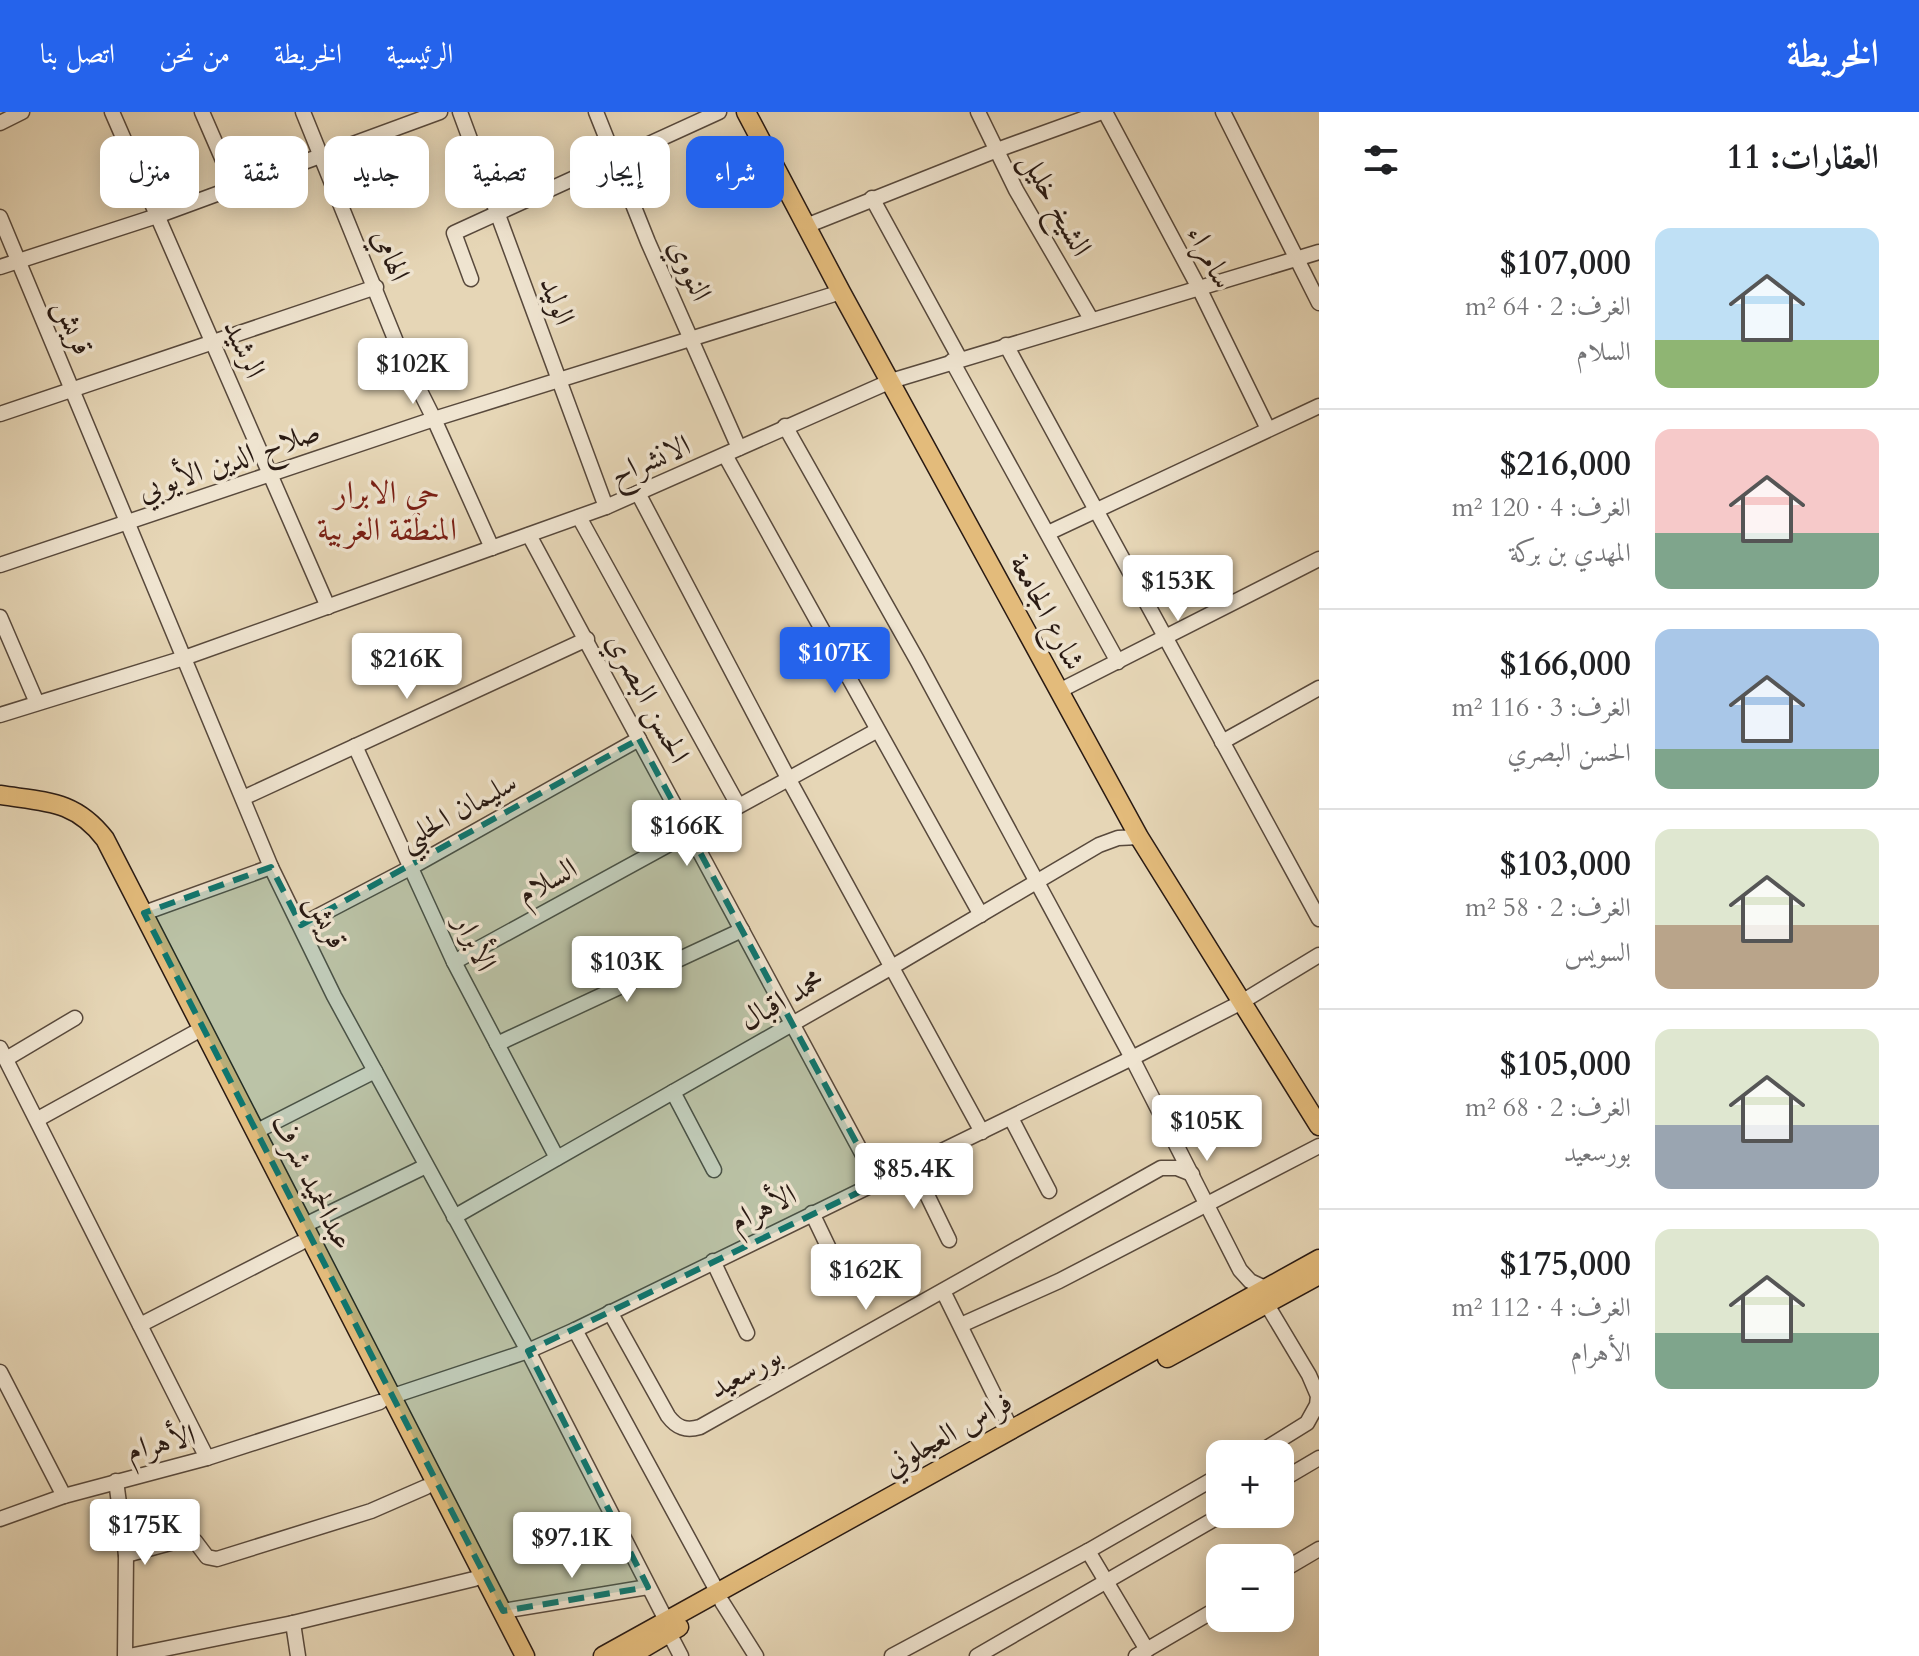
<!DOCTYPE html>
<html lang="ar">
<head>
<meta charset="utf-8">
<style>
	:root { --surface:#fff; --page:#f2f2f2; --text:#202124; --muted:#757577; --line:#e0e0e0; --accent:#2563eb }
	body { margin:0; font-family:Cardo,Amiri,serif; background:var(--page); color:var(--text); direction:rtl; height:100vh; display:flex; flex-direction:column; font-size:30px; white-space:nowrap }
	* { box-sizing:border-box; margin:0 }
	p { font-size:26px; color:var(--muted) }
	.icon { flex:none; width:44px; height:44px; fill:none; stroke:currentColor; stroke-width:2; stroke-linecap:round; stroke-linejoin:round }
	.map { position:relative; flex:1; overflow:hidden; direction:ltr }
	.drawer { display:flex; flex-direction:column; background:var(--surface); width:600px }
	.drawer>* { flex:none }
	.guide { position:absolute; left:24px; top:24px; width:760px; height:72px; direction:rtl; display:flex; gap:16px }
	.controls { position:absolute; left:1206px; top:1328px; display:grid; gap:16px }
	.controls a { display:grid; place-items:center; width:88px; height:88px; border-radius:16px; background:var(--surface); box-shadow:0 4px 20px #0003; font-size:40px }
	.price { position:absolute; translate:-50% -68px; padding:0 18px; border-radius:8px; background:#fff; color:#222; font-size:26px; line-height:52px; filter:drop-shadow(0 2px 4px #0008) }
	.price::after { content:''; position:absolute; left:50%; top:48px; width:24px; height:18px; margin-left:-12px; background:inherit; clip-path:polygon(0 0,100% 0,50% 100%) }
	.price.active { background:var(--accent); color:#fff }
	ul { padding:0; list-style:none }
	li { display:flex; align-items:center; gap:24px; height:200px; padding:0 40px }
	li+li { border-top:2px solid var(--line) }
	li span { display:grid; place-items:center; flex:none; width:224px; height:160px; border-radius:16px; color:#555 }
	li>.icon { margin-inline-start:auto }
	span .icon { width:96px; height:96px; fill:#fffc; stroke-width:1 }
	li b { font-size:34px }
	h2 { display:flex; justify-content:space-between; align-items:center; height:96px; padding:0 40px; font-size:34px }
	.chip { padding:0 28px; border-radius:16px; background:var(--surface); box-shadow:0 4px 20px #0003; font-size:28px; line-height:72px }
	.chip.active { background:var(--accent); color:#fff }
	header { display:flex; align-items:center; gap:48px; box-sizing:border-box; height:112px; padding:0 40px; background:var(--accent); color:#fff }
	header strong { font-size:38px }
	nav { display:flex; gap:44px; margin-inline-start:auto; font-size:28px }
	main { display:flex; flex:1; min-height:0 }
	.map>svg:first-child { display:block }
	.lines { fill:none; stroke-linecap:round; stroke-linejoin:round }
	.minor-casing { stroke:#58493c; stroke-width:17 }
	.major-casing { stroke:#291a13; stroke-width:21 }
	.minor { stroke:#efe4d0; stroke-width:14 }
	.major { stroke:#e3bb7b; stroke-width:18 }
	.marked { fill:#0f766e; fill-opacity:0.2; stroke:#0f766e; stroke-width:6; stroke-dasharray:16 10; stroke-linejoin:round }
	.labels { text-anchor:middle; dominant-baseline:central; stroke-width:7; stroke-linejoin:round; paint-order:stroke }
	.street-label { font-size:30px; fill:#291a13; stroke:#efe4d0 }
	.neighbourhood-label { font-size:32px; fill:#7a1f14; stroke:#efe4d0 }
</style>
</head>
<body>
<header>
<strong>الخريطة</strong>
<nav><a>الرئيسية</a><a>الخريطة</a><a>من نحن</a><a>اتصل بنا</a></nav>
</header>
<main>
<section class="drawer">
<h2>العقارات: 11<svg class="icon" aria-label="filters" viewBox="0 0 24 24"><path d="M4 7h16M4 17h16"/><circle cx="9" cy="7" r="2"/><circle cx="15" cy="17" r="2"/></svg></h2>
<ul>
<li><span style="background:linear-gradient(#bfe0f5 70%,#8fb573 0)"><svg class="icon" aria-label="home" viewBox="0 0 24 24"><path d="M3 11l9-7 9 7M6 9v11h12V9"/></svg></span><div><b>$107,000</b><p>الغرف: 2 · 64 m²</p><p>السلام</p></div></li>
<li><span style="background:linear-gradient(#f6c9c9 65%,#7fa58c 0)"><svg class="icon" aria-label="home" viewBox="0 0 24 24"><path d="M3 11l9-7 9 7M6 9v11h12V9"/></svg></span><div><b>$216,000</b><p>الغرف: 4 · 120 m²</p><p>المهدي بن بركة</p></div></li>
<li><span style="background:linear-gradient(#a9c7e8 75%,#7fa58c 0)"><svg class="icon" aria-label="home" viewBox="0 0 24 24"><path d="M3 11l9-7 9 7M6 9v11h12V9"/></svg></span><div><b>$166,000</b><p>الغرف: 3 · 116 m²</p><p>الحسن البصري</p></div></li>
<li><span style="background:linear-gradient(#dfe7d0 60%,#b9a48a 0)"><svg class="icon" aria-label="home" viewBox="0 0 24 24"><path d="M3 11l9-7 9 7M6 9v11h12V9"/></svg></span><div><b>$103,000</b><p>الغرف: 2 · 58 m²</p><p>السويس</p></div></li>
<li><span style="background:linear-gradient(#dfe7d0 60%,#9aa5b1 0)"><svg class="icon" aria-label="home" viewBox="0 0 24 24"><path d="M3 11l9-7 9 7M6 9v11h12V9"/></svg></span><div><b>$105,000</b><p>الغرف: 2 · 68 m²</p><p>بورسعيد</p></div></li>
<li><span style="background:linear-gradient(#dfe7d0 65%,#7fa58c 0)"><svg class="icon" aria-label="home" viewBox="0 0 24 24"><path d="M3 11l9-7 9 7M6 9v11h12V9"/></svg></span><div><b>$175,000</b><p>الغرف: 4 · 112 m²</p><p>الأهرام</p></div></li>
</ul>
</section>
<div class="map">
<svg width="1319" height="1544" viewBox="0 0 1319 1544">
	<rect width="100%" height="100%" fill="#e6d6b6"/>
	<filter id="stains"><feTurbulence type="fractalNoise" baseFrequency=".0025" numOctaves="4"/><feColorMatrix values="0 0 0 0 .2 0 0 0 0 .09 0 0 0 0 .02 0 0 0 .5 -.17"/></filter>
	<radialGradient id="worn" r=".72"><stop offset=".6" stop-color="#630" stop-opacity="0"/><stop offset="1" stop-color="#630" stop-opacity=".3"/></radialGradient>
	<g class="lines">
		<defs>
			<g id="minor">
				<path d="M112,0L328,495"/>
				<path d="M202,0L235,76"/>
				<path d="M303,0L399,237L434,307L492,436"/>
				<path d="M460,0L606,395"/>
				<path d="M596,0L648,130L739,336"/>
				<path d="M978,0L1016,78L1091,207"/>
				<path d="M1105,0L1199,176L1268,317"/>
				<path d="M1223,0L1319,191"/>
				<path d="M0,11L22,0"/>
				<path d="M872,86L960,247"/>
				<path d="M0,105L271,755L334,884L528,1239L666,1508"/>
				<path d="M806,114L997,38L1102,0"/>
				<path d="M0,155L157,104L440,0"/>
				<path d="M471,167L454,121L719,0"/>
				<path d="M1006,233L1319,807"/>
				<path d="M952,249L1118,550"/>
				<path d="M0,302L376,175"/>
				<path d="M785,314L917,548L1132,946L1240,1158L1250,1169L1265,1176"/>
				<path d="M725,343L981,803"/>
				<path d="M638,381L788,666L982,1020"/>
				<path d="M579,405L738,693"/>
				<path d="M1048,421L1319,294"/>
				<path d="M529,423L878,1071"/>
				<path d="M0,453L434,307L841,180"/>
				<path d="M0,505L37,591"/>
				<path d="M1059,579L1319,447"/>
				<path d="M0,603L184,546L606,395L891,269L1319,140"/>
				<path d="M1222,630L1319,576"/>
				<path d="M355,634L454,850L557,1046"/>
				<path d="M243,686L587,527"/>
				<path d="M144,801L271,755"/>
				<path d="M301,813L410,756L639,627"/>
				<path d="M454,850L876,619"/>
				<path d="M497,932L742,818"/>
				<path d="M0,936L207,1346"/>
				<path d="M6,947L75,906"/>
				<path d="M673,980L714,1058"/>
				<path d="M1011,1006L1049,1079"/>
				<path d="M38,1007L194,921"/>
				<path d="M255,1020L375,959"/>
				<path d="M913,1054L949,1128"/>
				<path d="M812,1101L846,1172"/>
				<path d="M454,1105L892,855L1099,733L1118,726L1139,725"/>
				<path d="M303,1114L426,1054"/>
				<path d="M713,1149L747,1221"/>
				<path d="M943,1179L1012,1319"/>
				<path d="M610,1200L668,1304C677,1316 686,1319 700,1315L1161,1056H1177L1192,1062"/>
				<path d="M140,1213L300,1131"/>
				<path d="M961,1213L1059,1169L1319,1034"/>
				<path d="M575,1218L717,1479"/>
				<path d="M0,1260L64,1384"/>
				<path d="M390,1285L528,1239L575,1218L1132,946L1240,891L1319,843"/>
				<path d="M1257,1342L1307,1311L1317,1293L1318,1284L1309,1263L1266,1191"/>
				<path d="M116,1369L126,1443L125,1544"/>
				<path d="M1280,1369L1319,1346"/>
				<path d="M0,1407L64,1384L207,1346L380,1290"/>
				<path d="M1088,1439L1147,1538"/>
				<path d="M126,1443L185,1427L195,1429L207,1445L217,1447L371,1399L426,1375"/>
				<path d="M1280,1460L1319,1437"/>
				<path d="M722,1490L756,1544"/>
				<path d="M503,1499L648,1475"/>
				<path d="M293,1511L298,1544"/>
				<path d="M669,1521L681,1544"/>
				<path d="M129,1544L293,1511L474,1467L484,1462"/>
				<path d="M892,1544L1088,1439L1220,1363"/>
				<path d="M977,1544L1223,1402"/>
				<path d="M1136,1544L1220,1495"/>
			</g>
			<g id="major">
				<path d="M746,0L841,180L1139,725L1319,1014"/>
				<path d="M0,683C46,690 75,688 105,727L525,1544"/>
				<path d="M1167,1246L1319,1163"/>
				<path d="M603,1544L1319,1147"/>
				<path d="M630,1544L679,1515"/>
			</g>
		</defs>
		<!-- minor casing -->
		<use href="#minor" class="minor-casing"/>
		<!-- major casing -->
		<use href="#major" class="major-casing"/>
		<!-- minor -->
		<use href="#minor" class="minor"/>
		<!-- major -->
		<use href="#major" class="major"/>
	</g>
	<!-- marked area -->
	<path class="marked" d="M639,627L878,1071L528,1239L648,1475L503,1499L144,801L271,755L301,813Z"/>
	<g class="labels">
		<!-- street labels -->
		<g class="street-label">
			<text transform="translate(1056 92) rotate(61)">الشيخ خليل</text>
			<text transform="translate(391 143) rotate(68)">الهامي</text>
			<text transform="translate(1210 145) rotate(62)">سامراء</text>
			<text transform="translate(690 158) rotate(66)">النووي</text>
			<text transform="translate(557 189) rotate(69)">الوليد</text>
			<text transform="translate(74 215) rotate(68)">قريش</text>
			<text transform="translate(244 237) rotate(66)">الرشيد</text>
			<text transform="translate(650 348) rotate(-23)">الانشراح</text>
			<text transform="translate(229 349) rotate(-19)">صلاح الدين الأيوبي</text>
			<text transform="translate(1047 500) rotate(62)">شارع الجامعة</text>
			<text transform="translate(648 586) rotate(62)">الحسن البصري</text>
			<text transform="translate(458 699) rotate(-29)">سليمان الحلبي</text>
			<text transform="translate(547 769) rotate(-29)">السلام</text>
			<text transform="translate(327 809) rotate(64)">قريش</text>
			<text transform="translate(475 831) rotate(64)">الأبرار</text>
			<text transform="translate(782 888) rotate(-30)">محمد اقبال</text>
			<text transform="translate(312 1070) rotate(63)">عبدالحميد شرف</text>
			<text transform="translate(763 1096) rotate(-26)">الأهرام</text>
			<text transform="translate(745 1260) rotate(-29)">بورسعيد</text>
			<text transform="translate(948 1322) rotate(-29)">فراس العجلوني</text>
			<text transform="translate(161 1331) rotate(-14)">الأهرام</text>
		</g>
		<!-- neighbourhood labels -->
		<g class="neighbourhood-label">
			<text x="387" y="381">حي الابرار<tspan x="387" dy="37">المنطقة الغربية</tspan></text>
		</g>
	</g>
	<rect width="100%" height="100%" filter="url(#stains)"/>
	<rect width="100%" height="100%" fill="url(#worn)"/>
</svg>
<div class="controls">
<a>+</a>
<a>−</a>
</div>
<b class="price" style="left:413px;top:294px">$102K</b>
<b class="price" style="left:1178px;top:511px">$153K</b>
<b class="price active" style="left:835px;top:583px">$107K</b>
<b class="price" style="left:407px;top:589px">$216K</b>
<b class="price" style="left:687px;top:756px">$166K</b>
<b class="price" style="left:627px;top:892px">$103K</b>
<b class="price" style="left:1207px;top:1051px">$105K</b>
<b class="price" style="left:914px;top:1099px">$85.4K</b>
<b class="price" style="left:866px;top:1200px">$162K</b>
<b class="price" style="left:145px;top:1455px">$175K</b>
<b class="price" style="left:572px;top:1468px">$97.1K</b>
<div class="guide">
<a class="chip active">شراء</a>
<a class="chip">إيجار</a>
<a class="chip">تصفية</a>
<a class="chip">جديد</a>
<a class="chip">شقة</a>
<a class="chip">منزل</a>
</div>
</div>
</main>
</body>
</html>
